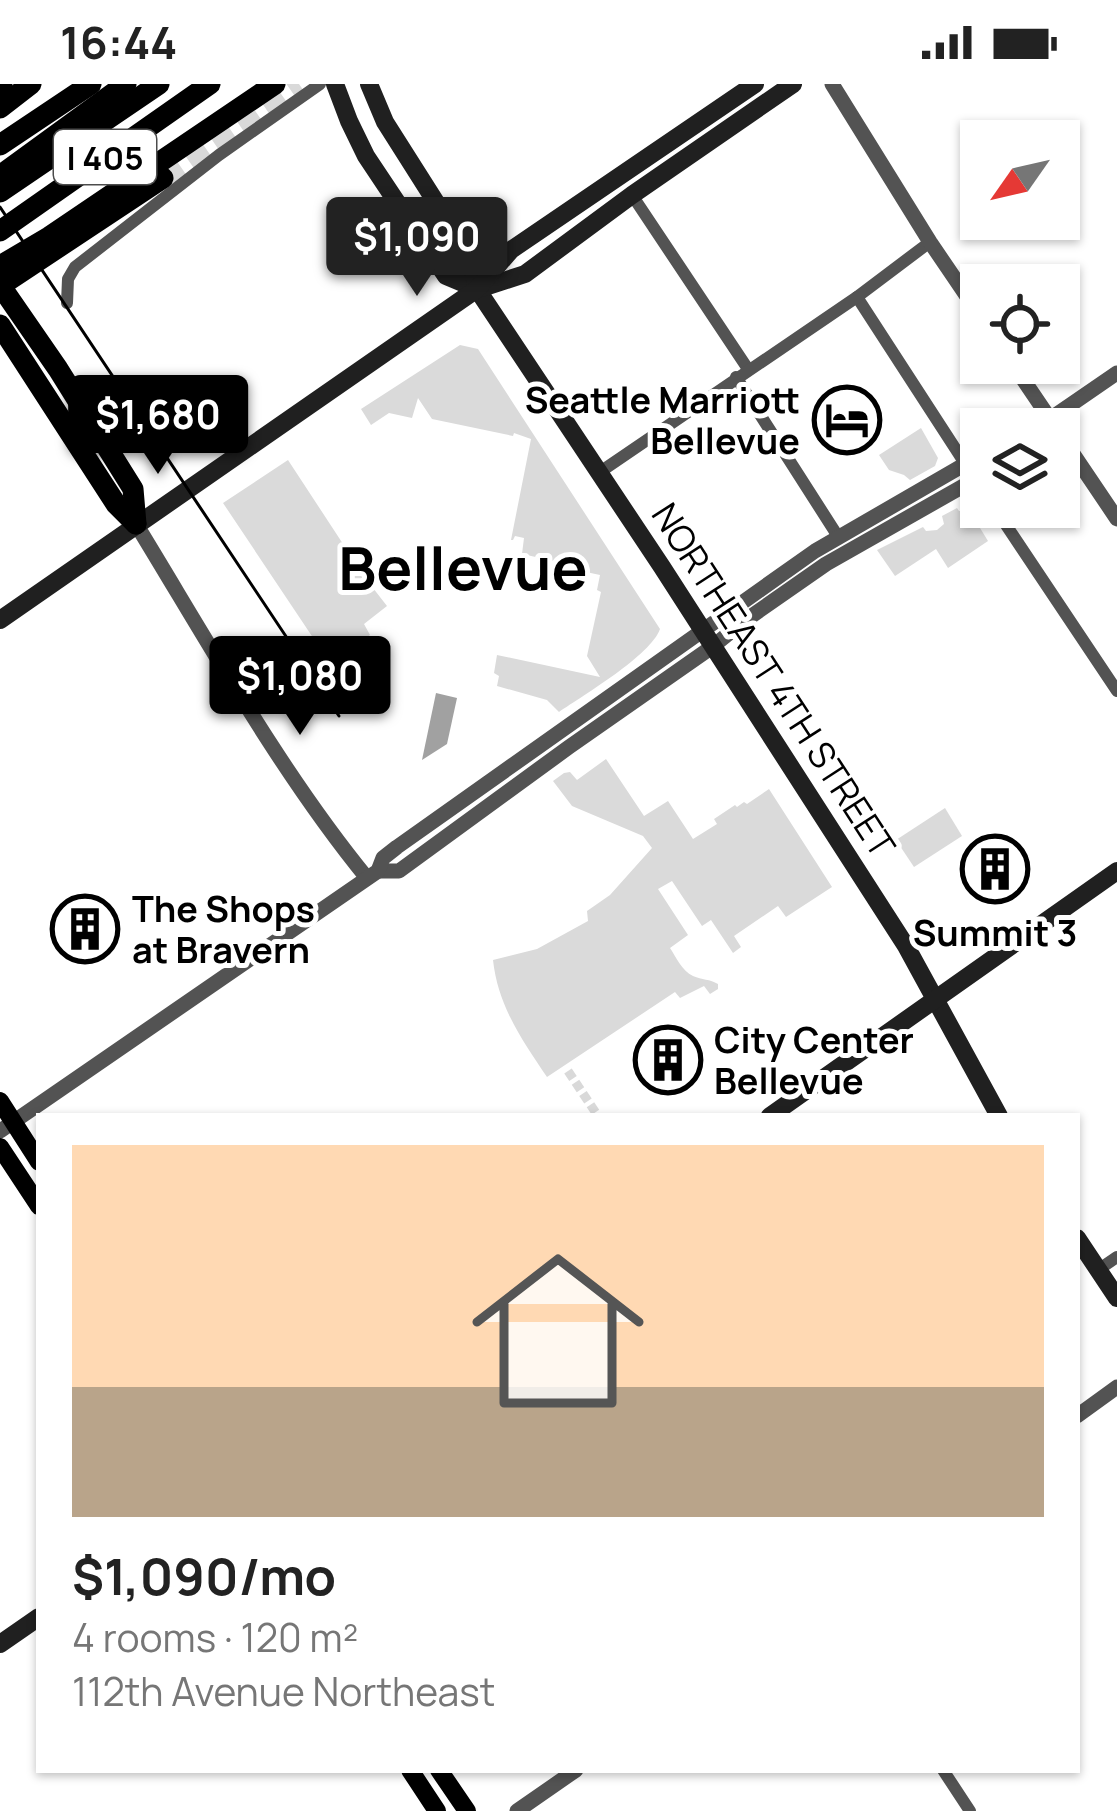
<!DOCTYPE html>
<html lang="en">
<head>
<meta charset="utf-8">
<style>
	:root { --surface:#fff; --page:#f2f2f2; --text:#222; --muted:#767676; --accent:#000 }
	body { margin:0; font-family:Manrope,sans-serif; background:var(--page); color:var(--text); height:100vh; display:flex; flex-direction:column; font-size:45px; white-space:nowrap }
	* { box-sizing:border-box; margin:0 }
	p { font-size:39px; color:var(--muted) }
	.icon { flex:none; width:66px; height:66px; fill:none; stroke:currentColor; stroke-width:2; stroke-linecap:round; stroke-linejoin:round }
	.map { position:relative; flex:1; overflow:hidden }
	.sheet { position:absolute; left:36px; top:1029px; width:1044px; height:660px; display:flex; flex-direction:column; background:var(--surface); border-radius:0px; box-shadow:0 3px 9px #0004 }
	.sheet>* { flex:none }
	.needle { width:78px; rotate:236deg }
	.buttons { position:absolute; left:960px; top:36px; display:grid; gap:24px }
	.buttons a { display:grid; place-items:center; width:120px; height:120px; border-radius:0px; background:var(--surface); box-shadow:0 3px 9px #0004; font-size:60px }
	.price { position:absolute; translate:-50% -102px; padding:0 27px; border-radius:12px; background:var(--accent); color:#fff; font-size:39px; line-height:78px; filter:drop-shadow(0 3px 6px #0008) }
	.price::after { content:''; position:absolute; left:50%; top:72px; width:36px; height:27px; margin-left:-18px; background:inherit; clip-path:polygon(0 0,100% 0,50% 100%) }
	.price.selected { background:#222; color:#fff }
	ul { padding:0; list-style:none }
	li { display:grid; align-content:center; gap:24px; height:636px; padding:0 36px }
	li span { display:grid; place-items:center; height:372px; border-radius:0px; color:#555 }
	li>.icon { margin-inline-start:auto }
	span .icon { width:216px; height:216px; fill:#fffc; stroke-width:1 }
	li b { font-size:51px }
	.status { display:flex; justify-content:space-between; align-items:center; height:84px; padding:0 60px; background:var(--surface); direction:ltr }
	.status svg { height:33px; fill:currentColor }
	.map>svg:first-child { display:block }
	.green { fill:#dadada }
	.water { fill:#a1a1a1 }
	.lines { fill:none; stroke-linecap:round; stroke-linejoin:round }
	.pedestrian-tunnel { stroke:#d9d9d9; stroke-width:9; stroke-dasharray:9 4.5; stroke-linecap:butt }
	.motorway-tunnel { stroke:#d9d9d9; stroke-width:21; stroke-dasharray:21 10; stroke-linecap:butt }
	.minor { stroke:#535353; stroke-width:12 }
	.tertiary { stroke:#535353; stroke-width:15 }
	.secondary { stroke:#202020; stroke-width:18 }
	.primary { stroke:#000; stroke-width:18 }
	.motorway { stroke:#000; stroke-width:21 }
	.tram { stroke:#000; stroke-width:3 }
	.labels { text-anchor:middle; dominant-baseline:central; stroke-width:10; stroke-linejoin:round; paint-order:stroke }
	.shield { fill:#fff; stroke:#4c4c4c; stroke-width:3 }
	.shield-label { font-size:33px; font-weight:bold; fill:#000 }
	.poi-label { font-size:36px; font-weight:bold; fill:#000; stroke:#fff; text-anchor:start }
	.street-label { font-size:36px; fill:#000; stroke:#fff }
	.town-label { font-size:60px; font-weight:bold; fill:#000; stroke:#fff }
</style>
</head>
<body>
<div class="status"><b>16:44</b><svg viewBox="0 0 49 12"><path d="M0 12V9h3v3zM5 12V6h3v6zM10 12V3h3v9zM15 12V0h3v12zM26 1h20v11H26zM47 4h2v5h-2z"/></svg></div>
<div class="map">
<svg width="1117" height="1727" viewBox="0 0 1117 1727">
	<rect width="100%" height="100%" fill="#fff"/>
	<!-- green -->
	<g class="green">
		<path d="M460,261L478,265L660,545C651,571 584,611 559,628L547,616L497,602L499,592L494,589L497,571L600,593L587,572L601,508L597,506L600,491L586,488V484L522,470L524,454L515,452L513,456H511L531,355L514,349L513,352L432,335L418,314L412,334L389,329L371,341L361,325Z"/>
		<path d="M921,344L938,374L935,382L910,396L904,391L889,386L879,371Z"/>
		<path d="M288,376L366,495L387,522L364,540L370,551L348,569L345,585L352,603L348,606L223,419Z"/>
		<path d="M957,424L959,427L969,426L988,457L948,484L936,465L895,492L877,466L923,443L926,447L937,446L944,440L942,432Z"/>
		<path d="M606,675L644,732L668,717L693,755L717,740L714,735L735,721L737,723L744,718L747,720L769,705L832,803L786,833L778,822L734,852L741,863L733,869L711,836L702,842L672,797L658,805L688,851L670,864C676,873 682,887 693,892C702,896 710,895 718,900V905L710,910L704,902L680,914L675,908L547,993C522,956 498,922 493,876L537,865L588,837L587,827L610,811L652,764L643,752L572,722L553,697L564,689L570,688L577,696Z"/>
		<path d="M945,724L962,752L914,783L896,756Z"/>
	</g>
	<!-- water -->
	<path class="water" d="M436,609L457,614L447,660L422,676Z"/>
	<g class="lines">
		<!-- pedestrian-tunnel -->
		<path class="pedestrian-tunnel" d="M568,987L598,1032"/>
		<!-- motorway-tunnel -->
		<path class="motorway-tunnel" d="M163,94L299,0"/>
		<!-- minor -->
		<g class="minor">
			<path d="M632,111L748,285"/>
			<path d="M857,213L966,381"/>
			<path d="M67,219L68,195L75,183L219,71L320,0"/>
			<path d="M736,293L839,454"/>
			<path d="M600,388L857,213L930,158"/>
			<path d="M994,423L1117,607"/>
			<path d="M1098,1186L1117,1173"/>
			<path d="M943,1686L970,1727"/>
		</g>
		<!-- tertiary -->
		<g class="tertiary">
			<path d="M832,0L930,158L981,233"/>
			<path d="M1012,279L1054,341"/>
			<path d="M1020,345L1027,340L1050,335"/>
			<path d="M1044,345L1050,335L1117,289"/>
			<path d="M1059,349L1117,435"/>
			<path d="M136,440C207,556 281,689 367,794"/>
			<path d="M378,787H399L569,663L712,563L743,538L826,480L981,392"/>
			<path d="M0,1047L378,787L383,774L397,763L815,467L981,371"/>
			<path d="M1077,1332L1117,1303"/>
			<path d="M517,1727L576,1686"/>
		</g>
		<!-- secondary -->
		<g class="secondary">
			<path d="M335,0L349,37L366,72L446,192L477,205"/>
			<path d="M369,0L385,38L470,172L477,205L662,483L906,862L999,1032"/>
			<path d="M482,204L525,190L632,111L793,0"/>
			<path d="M0,536L477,205L511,166L755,0"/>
			<path d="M770,1032L1117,787"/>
			<path d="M1077,1154L1117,1214"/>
			<path d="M0,1560L39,1533"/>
		</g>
		<!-- primary -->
		<g class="primary">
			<path d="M0,1017L39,1078"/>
			<path d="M0,1063L39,1122"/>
			<path d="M410,1686L437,1727"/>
			<path d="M439,1686L467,1727"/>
		</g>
		<!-- motorway -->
		<g class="motorway">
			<path d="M0,2L2,0"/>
			<path d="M0,24L31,0"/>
			<path d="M0,61L91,0"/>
			<path d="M5,88L126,0"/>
			<path d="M0,108L159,0"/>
			<path d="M0,147L210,0"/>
			<path d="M0,182L49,153L275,0"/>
			<path d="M0,201L58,285L133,405L136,440"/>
			<path d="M0,202L163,94"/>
			<path d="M0,241L116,420L136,440"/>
		</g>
		<!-- tram -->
		<path class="tram" d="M0,123L339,632"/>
	</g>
	<!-- icons -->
	<defs>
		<symbol id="hotel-ring" viewBox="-11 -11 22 22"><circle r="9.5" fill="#fff" stroke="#000" stroke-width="1.5"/><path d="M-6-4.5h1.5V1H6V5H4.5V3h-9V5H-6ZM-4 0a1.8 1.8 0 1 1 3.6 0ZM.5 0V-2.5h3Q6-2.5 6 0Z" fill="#000"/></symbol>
		<symbol id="building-ring" viewBox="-11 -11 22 22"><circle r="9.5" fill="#fff" stroke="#000" stroke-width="1.5"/><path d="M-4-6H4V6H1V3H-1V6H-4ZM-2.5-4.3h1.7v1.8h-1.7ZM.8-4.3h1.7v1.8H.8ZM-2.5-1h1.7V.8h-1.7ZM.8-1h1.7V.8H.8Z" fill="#000"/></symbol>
	</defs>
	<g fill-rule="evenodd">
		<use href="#hotel-ring" x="809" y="298" width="76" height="76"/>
		<use href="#building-ring" x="957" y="747" width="76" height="76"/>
		<use href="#building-ring" x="47" y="807" width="76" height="76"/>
		<use href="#building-ring" x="630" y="938" width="76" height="76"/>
	</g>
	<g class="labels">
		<!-- shield labels -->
		<rect class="shield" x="54" y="46" width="102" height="54" rx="9"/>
		<g class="shield-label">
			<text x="105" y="73">I 405</text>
		</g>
		<!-- poi labels -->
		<g class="poi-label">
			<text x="800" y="315" text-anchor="end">Seattle Marriott<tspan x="800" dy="41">Bellevue</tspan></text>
			<text x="132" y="824">The Shops<tspan x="132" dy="41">at Bravern</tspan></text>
			<text x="995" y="848" text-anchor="middle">Summit 3</text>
			<text x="714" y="955">City Center<tspan x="714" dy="41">Bellevue</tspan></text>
		</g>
		<!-- street labels -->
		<g class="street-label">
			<text transform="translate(774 596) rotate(57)">NORTHEAST 4TH STREET</text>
		</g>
		<!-- town labels -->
		<g class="town-label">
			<text x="463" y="483">Bellevue</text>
		</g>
	</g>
</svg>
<div class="buttons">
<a><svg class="needle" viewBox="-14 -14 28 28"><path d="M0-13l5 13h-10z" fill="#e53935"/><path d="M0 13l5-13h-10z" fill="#767676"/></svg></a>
<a><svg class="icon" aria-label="locate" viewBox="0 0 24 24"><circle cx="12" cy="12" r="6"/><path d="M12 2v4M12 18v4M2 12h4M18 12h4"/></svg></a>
<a><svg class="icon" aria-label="layers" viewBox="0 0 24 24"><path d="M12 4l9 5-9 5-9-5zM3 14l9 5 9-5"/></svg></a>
</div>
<b class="price selected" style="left:417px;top:215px">$1,090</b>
<b class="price" style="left:158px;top:393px">$1,680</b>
<b class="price" style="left:300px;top:654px">$1,080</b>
<section class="sheet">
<ul>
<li><span style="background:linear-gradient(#ffd9b3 65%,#b9a48a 0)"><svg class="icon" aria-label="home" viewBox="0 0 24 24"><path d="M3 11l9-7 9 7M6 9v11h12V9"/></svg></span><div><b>$1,090/mo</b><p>4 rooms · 120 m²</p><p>112th Avenue Northeast</p></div></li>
</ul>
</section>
</div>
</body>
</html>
